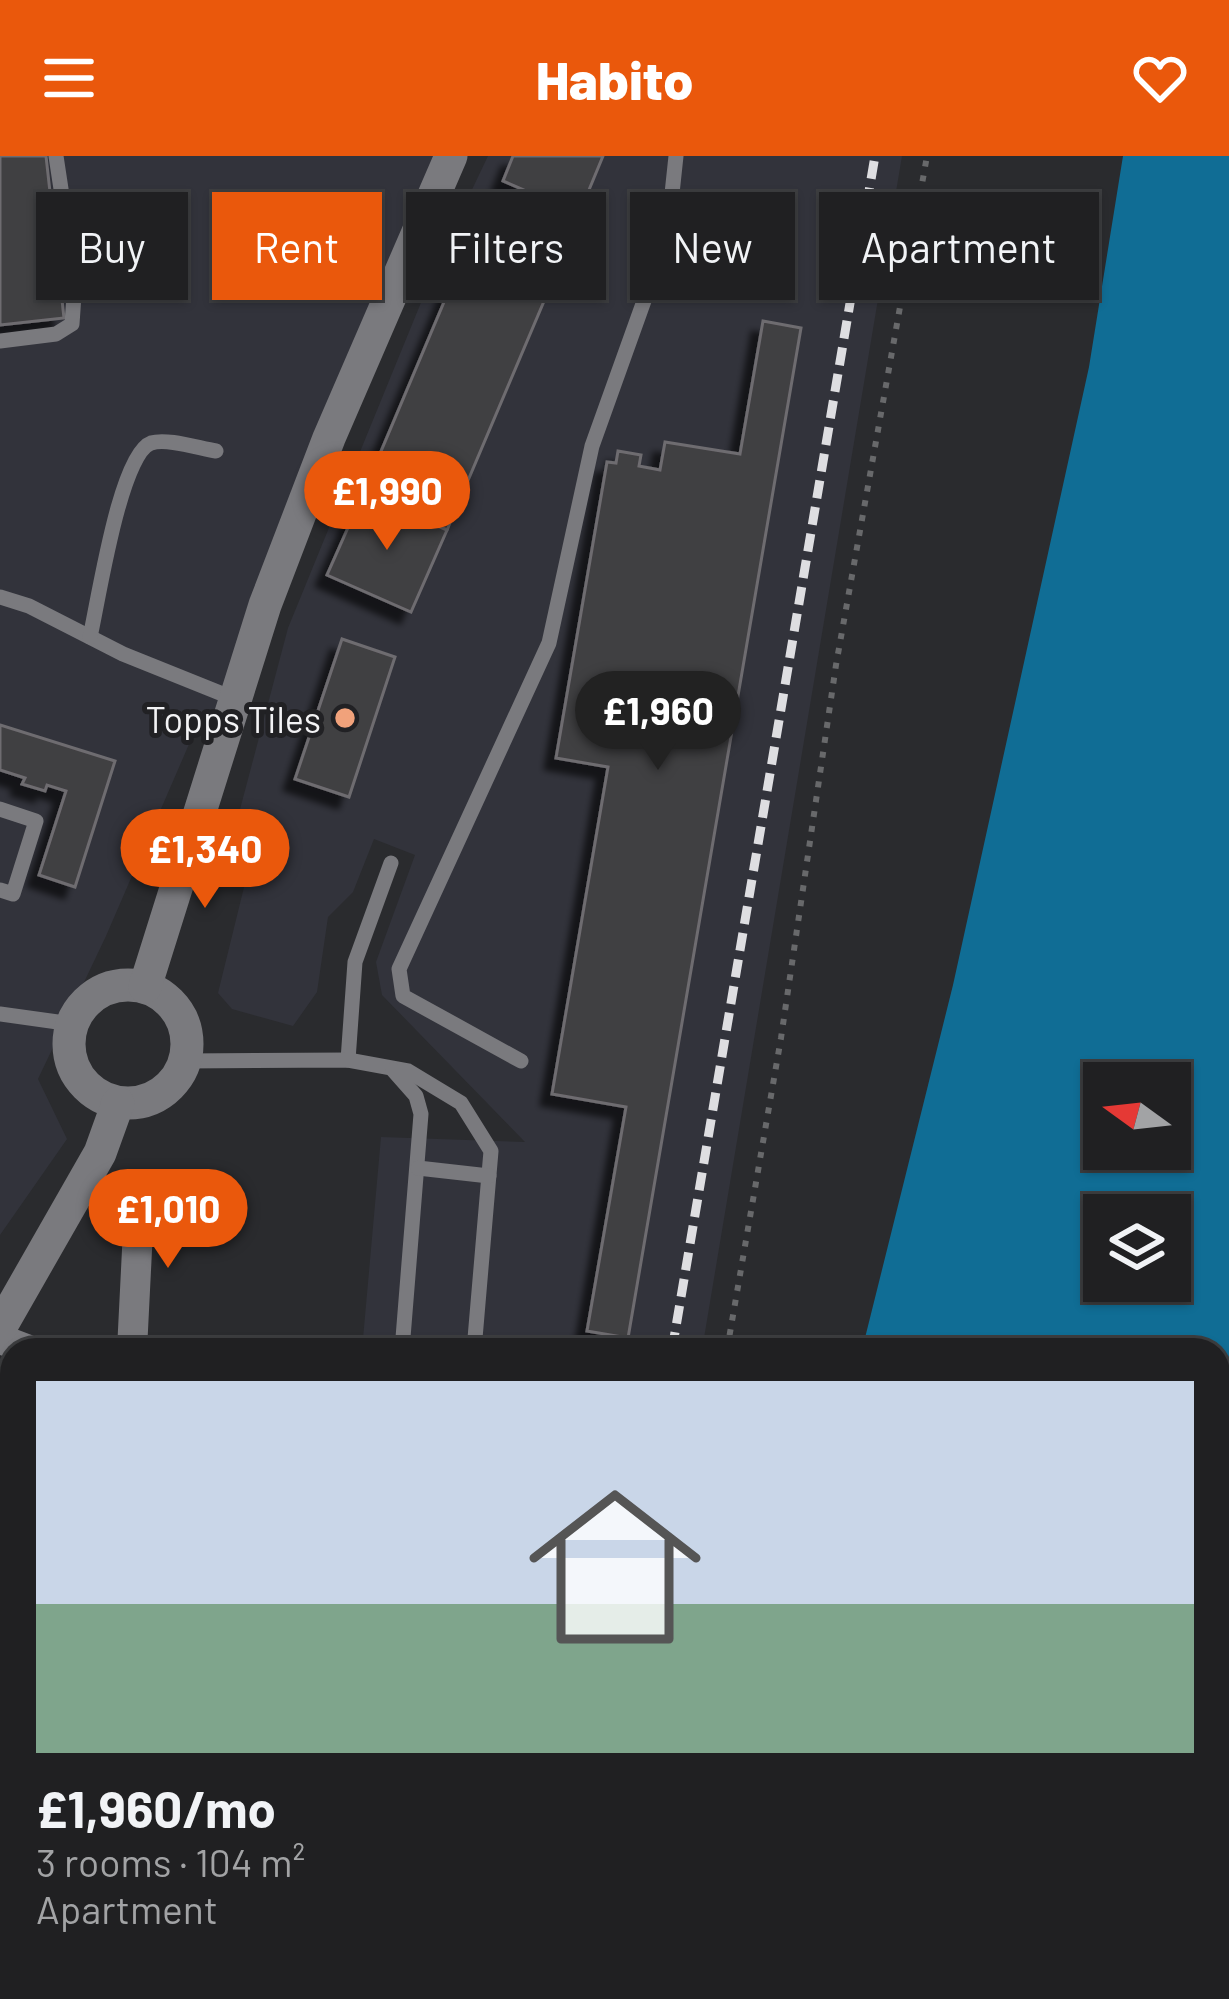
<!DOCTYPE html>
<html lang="en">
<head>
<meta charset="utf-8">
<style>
	:root { --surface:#202022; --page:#2d2d2f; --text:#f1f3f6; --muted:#a2a3a5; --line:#3d3e40; --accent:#ea580c }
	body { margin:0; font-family:Barlow,sans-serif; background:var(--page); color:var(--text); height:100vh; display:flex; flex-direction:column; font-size:45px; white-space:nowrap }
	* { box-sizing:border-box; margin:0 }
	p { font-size:39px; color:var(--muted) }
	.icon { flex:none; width:66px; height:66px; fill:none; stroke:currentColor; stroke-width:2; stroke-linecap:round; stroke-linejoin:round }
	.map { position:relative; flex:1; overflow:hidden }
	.side { position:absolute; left:0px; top:1182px; width:1230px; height:663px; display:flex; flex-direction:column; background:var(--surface); border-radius:36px 36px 0 0; box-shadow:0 3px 9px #0004,0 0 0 3px var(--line) }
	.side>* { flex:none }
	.hud { position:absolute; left:36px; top:36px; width:1158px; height:108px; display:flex; gap:24px }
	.needle { width:78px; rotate:285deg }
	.buttons { position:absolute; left:1083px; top:906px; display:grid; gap:24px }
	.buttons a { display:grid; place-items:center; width:108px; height:108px; border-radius:0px; background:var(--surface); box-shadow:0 3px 9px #0004,0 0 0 3px var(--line); font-size:60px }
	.price { position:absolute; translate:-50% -102px; padding:0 27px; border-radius:42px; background:var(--accent); color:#fff; font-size:39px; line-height:78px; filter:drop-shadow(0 3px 6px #0008) }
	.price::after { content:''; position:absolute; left:50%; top:72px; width:36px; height:27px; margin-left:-18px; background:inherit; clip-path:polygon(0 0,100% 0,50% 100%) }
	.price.selected { background:#222; color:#fff }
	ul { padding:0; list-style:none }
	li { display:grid; align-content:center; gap:24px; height:636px; padding:0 36px }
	li span { display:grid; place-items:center; height:372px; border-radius:0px; color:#555 }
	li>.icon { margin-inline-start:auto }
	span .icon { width:216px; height:216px; fill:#fffc; stroke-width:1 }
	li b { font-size:51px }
	.pill { padding:0 42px; border-radius:0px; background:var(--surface); box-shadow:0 3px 9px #0004,0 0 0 3px var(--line); font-size:42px; line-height:108px }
	.pill.selected { background:var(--accent); color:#fff }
	header { display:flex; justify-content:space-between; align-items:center; height:156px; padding:0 36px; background:var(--accent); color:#fff; font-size:54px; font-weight:800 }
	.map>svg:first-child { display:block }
	.built { fill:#32333b }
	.green { fill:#63355d }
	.water { fill:#106d95; fill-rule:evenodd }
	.building { fill:#413f42; stroke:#6e6c70; stroke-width:3; filter:url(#shadow) }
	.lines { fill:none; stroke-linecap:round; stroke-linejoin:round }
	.path { stroke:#68696b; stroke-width:6; stroke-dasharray:6 9; stroke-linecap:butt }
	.service { stroke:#7a7a7e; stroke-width:15 }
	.minor { stroke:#7a7a7e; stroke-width:30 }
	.tertiary { stroke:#7a7a7e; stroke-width:33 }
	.trunk { stroke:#86a6d8; stroke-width:33 }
	.rail { stroke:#dedee1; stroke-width:9; stroke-dasharray:18 9; stroke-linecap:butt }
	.poi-dot { fill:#f1a27b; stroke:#212124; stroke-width:4.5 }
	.labels { text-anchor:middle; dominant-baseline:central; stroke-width:10; stroke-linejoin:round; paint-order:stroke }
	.poi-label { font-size:36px; fill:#f3f3f5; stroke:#212124; text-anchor:end }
</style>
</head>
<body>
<header><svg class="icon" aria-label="menu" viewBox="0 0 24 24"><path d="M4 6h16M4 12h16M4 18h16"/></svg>Habito<svg class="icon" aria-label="heart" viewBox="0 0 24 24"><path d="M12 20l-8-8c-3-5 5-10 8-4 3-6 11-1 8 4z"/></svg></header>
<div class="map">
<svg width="1229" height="1843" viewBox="0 0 1229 1843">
	<defs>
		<filter id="shadow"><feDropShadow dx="-11" dy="11" stdDeviation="3" flood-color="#0009"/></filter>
	</defs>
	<rect width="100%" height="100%" fill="#2a2b2e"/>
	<!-- built -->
	<g class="built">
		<path d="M0,0H453L223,576L196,572L106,780L38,923L67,983L0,1079Z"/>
		<path d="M488,0H902L702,1194H362L381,981L525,986L382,839L376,806L415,699L374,683L353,736L328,761L317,836L293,870L232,853L218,837L248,715L225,710L288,472L438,105Z"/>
		<path d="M225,1833H641V1843H227Z"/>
	</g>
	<!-- green -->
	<g class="green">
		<path d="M12,1231V1461L0,1451V1236Z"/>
		<path d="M0,1497L12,1506V1833H187L189,1843H0Z"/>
	</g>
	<!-- water -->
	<path class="water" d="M1123,0H1229V1843H789L790,1833H1218V1194H862L953,829L1089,211ZM1104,927H1170V993H1104ZM1104,1059H1170V1125H1104Z"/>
	<!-- building -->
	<g class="building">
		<path d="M0,0H46L64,162L0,169Z"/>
		<path d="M513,0H603L579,58L503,25Z"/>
		<path d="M466,94L550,131L447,374L363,338Z"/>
		<path d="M763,165L801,172L628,1182L587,1175L626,951L552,938L608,611L556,602L607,306L616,307L618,295L641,299L639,310L660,314L665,286L740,298Z"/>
		<path d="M363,338L447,374L411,456L327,419Z"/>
		<path d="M342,483L395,501L349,641L295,623Z"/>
		<path d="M0,569L115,605L75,731L39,719L66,635L47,629L45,635L22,628L25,622L0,614Z"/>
	</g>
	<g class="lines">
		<!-- path -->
		<g class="path">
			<path d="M727,1194L781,882L836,509L927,0"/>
			<path d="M658,1843L659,1833"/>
		</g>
		<!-- service -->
		<g class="service">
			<path d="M433,41L578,95"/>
			<path d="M0,185L56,178L72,168L75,125L56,0"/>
			<path d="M0,441L29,450L123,498L235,543"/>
			<path d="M90,481C98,447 120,298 151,287C167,282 198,292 216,295"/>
			<path d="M0,653L36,665L13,738L0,734"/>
			<path d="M0,858L72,868"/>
			<path d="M348,904L355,806L391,707"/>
			<path d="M184,905L348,904L408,915L461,947L491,995L474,1194"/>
			<path d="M521,905L403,840L399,813L549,487L592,290L659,103L671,47L676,0"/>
			<path d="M393,914L416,940L421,958L402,1194"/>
			<path d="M418,1012L489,1020"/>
			<path d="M288,1843L289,1833"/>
			<path d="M490,1843V1833"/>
		</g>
		<!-- minor -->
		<g class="minor">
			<path d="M0,1183L29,1194"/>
			<path d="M132,1194L140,1034"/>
		</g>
		<!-- tertiary -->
		<g class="tertiary">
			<circle cx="128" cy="888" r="59"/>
			<path d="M145,831L265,449L329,282L451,0"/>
			<path d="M0,1172L100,997L118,947"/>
		</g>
		<!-- trunk -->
		<g class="trunk">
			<path d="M0,1497L12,1506"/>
			<path d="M187,1833L189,1843"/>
		</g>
		<!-- rail -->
		<g class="rail">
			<path d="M672,1194L875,0"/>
			<path d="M615,1843L616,1833"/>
		</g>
	</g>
	<!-- markers -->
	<circle class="poi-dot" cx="345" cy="562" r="12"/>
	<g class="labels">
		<!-- poi labels -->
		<g class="poi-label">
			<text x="321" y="562">Topps Tiles</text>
		</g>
	</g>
</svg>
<div class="buttons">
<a><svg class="needle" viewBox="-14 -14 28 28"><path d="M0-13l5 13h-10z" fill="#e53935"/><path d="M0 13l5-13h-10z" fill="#a2a3a5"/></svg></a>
<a><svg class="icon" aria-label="layers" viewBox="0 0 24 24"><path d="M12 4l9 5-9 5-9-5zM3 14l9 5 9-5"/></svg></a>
</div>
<b class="price" style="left:387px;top:397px">£1,990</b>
<b class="price selected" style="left:658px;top:617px">£1,960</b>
<b class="price" style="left:205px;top:755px">£1,340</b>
<b class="price" style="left:168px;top:1115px">£1,010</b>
<div class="hud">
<a class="pill">Buy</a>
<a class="pill selected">Rent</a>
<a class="pill">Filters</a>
<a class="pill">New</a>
<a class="pill">Apartment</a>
</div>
<section class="side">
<ul>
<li><span style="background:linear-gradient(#c9d6e8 60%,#7fa58c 0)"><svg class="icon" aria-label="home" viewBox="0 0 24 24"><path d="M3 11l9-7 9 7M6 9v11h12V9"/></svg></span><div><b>£1,960/mo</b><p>3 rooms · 104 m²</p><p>Apartment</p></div></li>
</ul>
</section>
</div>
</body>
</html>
